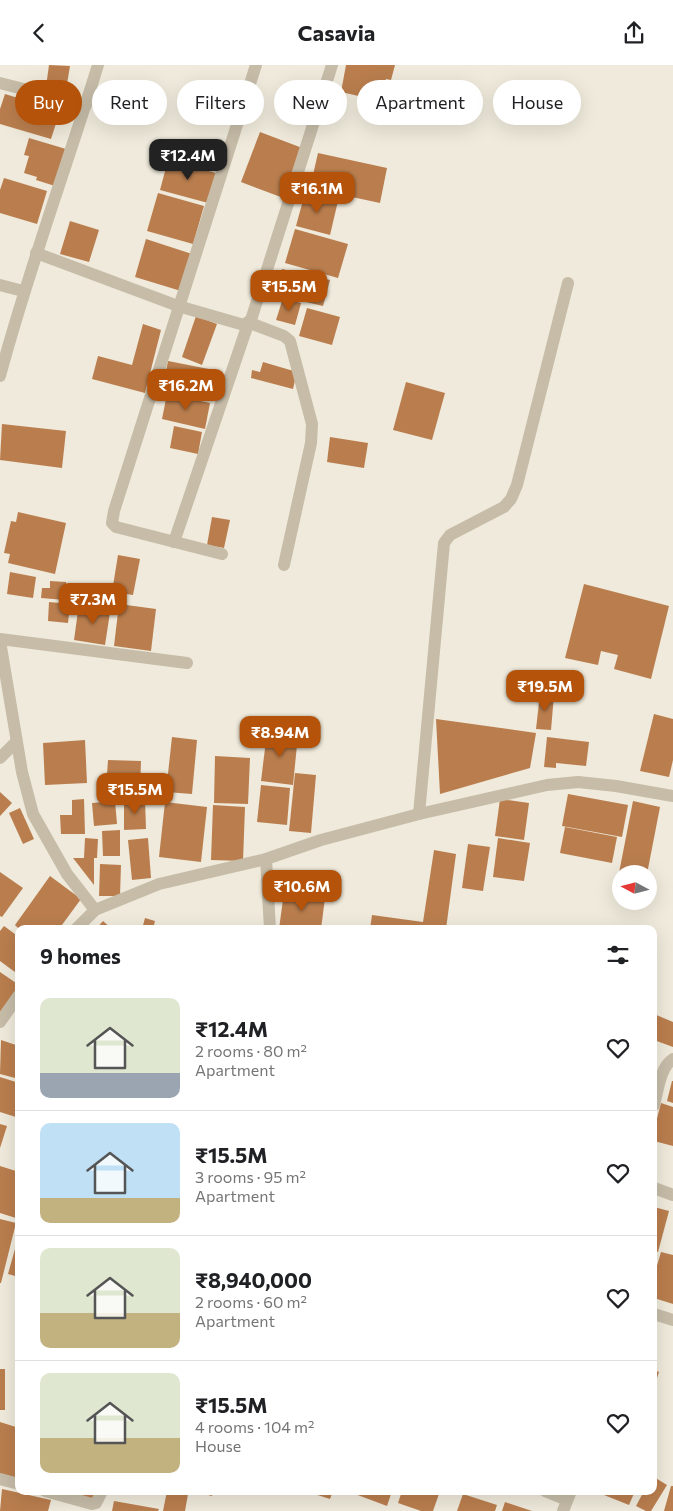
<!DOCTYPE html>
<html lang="en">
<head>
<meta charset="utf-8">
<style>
	:root { --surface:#fff; --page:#f2f2f2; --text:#202124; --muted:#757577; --line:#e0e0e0; --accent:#b45309 }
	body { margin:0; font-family:Commissioner,sans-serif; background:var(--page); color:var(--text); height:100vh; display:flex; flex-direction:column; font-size:19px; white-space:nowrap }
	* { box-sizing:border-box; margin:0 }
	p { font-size:16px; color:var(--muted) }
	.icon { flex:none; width:28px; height:28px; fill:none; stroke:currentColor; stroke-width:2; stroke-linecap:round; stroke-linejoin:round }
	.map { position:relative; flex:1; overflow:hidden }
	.sheet { position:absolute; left:15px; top:860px; width:642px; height:570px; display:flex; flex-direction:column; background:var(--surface); border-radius:10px; box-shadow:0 5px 20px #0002 }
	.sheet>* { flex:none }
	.banner { position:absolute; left:15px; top:15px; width:644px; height:45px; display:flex; gap:10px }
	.needle { width:32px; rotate:277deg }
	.fabs { position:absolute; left:612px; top:800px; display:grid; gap:10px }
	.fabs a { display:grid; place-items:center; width:45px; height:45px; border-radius:50%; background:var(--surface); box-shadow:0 5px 20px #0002; font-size:25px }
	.price { position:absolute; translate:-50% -42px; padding:0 11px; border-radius:10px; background:var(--accent); color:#fff; font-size:16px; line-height:32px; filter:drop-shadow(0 1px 2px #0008) }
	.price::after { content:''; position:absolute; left:50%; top:30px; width:15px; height:11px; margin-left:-8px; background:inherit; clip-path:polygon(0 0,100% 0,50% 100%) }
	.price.current { background:#222; color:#fff }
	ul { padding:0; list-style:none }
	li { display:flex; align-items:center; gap:15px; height:125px; padding:0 25px }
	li+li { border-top:1px solid var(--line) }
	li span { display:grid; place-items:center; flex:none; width:140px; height:100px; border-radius:10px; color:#555 }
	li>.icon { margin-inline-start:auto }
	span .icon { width:60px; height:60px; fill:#fffc; stroke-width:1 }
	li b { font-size:21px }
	h2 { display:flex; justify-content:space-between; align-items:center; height:60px; padding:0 25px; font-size:21px }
	.pill { padding:0 18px; border-radius:22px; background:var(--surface); box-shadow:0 5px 20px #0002; font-size:18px; line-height:45px }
	.pill.current { background:var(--accent); color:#fff }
	header { display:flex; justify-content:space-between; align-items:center; height:65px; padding:0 25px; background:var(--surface); font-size:22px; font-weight:700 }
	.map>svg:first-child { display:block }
	.building { fill:#ba7e4e }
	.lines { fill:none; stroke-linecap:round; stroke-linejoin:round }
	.minor { stroke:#c6bca8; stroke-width:12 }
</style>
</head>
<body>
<header><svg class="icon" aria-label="back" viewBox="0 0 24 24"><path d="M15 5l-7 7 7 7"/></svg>Casavia<svg class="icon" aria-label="share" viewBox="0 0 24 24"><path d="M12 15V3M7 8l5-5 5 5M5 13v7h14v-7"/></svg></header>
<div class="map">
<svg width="673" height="1446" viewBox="0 0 673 1446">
	<rect width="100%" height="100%" fill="#efeadb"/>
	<!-- building -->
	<g class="building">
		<path d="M49,0L70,1L65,31L45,29Z"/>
		<path d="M346,0H395L391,15L386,14L381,36L341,27Z"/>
		<path d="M5,29L60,46L51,74L0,59V44Z"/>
		<path d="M260,67L305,84L286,134L241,117Z"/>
		<path d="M29,73L66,84L55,121L36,115L37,112L24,108L29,91L24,90Z"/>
		<path d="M318,88L387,103L380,138L310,123Z"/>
		<path d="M168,95L216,108L208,138L160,125Z"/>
		<path d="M4,113L47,126L37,159L0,148V125Z"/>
		<path d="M158,128L204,141L193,179L147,166Z"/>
		<path d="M305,128L338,136L330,170L296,161Z"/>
		<path d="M70,156L99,165L89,197L60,189Z"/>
		<path d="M295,164L348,179L338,213L285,198Z"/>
		<path d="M146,174L192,189L181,226L135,212Z"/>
		<path d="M282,204L330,215L323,241L276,230Z"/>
		<path d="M283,233L301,238L295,260L276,255Z"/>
		<path d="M307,243L340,252L332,280L299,271Z"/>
		<path d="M196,251L217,259L202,300L182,292Z"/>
		<path d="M143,259L161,265L145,328L92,314L98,291L132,300Z"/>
		<path d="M168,296L219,306L214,331L163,321Z"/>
		<path d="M263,297L297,307L293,324L251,313L252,305L260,307Z"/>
		<path d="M406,317L445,328L432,375L393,365Z"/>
		<path d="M167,329L210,338L205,364L162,354Z"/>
		<path d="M2,359L66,366L62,403L0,395Z"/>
		<path d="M174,361L202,367L198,389L170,383Z"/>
		<path d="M330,372L368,378L364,403L327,397Z"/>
		<path d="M18,447L66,458L55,509L8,498L10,489L4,488L11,456L16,457Z"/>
		<path d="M212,452L230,455L224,483L207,480Z"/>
		<path d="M118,490L140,494L133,530L112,527Z"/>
		<path d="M10,507L36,512L33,533L7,529Z"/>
		<path d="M50,516L66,517L65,535L41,533L42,523H50Z"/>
		<path d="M584,519L669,541L651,614L614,604L618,590L601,586L598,600L565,593Z"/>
		<path d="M49,537L70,539L68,558L48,556Z"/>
		<path d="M93,538L111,541L105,580L74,575L78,546L91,548Z"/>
		<path d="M119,539L156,544L151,586L114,581Z"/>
		<path d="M540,629L554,630L551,665L536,664Z"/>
		<path d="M654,649L673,654V695L669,712L640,706Z"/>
		<path d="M436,654L536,668L530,703L440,729Z"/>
		<path d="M267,667L298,670L293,720L261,716Z"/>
		<path d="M172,672L197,675L192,729L166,727Z"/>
		<path d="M547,672L589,677L586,701L556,698V703L544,702Z"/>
		<path d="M85,675L87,718L45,720L43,678Z"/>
		<path d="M215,691L250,693L248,739L214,738Z"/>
		<path d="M108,695L141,696L140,725L106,724Z"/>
		<path d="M295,708L316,710L311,768L289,766Z"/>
		<path d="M261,720L290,723L287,760L257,757Z"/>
		<path d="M0,727L12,738L0,751Z"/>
		<path d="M568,729L628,740L622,772L562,761Z"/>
		<path d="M84,734L85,769H61L60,750H72V735Z"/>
		<path d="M145,734L146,764L124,765V735Z"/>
		<path d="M500,734L529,738L524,775L495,771Z"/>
		<path d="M115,736L117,759L94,761L92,738Z"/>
		<path d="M633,736L660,742L647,809H621V813H618Z"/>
		<path d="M165,737L207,742L201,797L159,792Z"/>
		<path d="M213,740L245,742L243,796L211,795Z"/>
		<path d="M20,743L34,774L23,779L9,748Z"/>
		<path d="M565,762L617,772L612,798L560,788Z"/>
		<path d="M120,765V791H103L102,766Z"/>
		<path d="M85,773L98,774L97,793H94V820L73,793H84Z"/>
		<path d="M148,773L151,813L132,815L128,775Z"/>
		<path d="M498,773L530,778L524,816L493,812Z"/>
		<path d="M468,779L490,782L483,826L462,823Z"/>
		<path d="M434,785L456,789L446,864H370L372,850L423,857Z"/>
		<path d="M100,799L121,800L120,831H99Z"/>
		<path d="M0,807L23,823L2,852L0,851Z"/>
		<path d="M50,811L81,834L59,864H19L15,860Z"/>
		<path d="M284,827L325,833L321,864H279Z"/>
		<path d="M145,853L155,856L153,864H142Z"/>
		<path d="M103,856L112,864H96Z"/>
		<path d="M4,861L19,872V910L0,896V866Z"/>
		<path d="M0,907L19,920V923L0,951Z"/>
		<path d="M654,949L673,957V982L654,975Z"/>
		<path d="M1,975L19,981V1014L0,1009Z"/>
		<path d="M0,1012L19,1018V1053L0,1047Z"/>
		<path d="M672,1016H673V1038L667,1036Z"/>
		<path d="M661,1038L673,1042V1081L654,1076V1065Z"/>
		<path d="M0,1059L7,1061L0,1083Z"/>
		<path d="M0,1101L19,1107V1154L0,1148Z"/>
		<path d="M654,1142L669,1146L658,1187L654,1186Z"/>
		<path d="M0,1154L16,1158L1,1218H0Z"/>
		<path d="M18,1173H19V1212L8,1209Z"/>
		<path d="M661,1187L673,1190V1239L654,1233V1211Z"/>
		<rect x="0" y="1304" width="5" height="41"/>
		<path d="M654,1305L659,1307L654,1322Z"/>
		<path d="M0,1357L19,1363V1416L0,1411Z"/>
		<path d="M654,1412L667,1420L651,1446H646L636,1441L644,1426H654Z"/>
		<path d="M671,1421H673V1446H664Z"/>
		<path d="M2,1424L51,1435L48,1446H0Z"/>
		<path d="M59,1426H98L95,1438Z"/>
		<path d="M167,1426L188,1429L185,1446H163Z"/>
		<path d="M193,1426H213L212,1431Z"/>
		<path d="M305,1426H333L330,1434Z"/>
		<path d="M347,1426H392L387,1441Z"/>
		<path d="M402,1426H440L433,1446H421L398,1438Z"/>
		<path d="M594,1426H635L629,1440Z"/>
		<path d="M463,1429L497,1440L495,1446H457Z"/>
		<path d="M114,1436L159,1444L158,1446H112Z"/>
		<path d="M505,1437L532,1446H502Z"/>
	</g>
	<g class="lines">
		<!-- minor -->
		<g class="minor">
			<path d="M0,18L86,40"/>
			<path d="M36,188L178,241L244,260L251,255L332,0"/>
			<path d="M0,220L23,226"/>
			<path d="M250,258L284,271L290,276L312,359L311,378L284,500"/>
			<path d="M0,311C28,206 66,104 98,0"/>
			<path d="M174,477L248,259"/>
			<path d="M222,489L116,462L112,458L114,446L256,0"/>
			<path d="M0,574L187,598"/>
			<path d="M0,576L22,707L33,749L67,809L95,845"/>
			<path d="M0,693L16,677"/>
			<path d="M419,749L444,478L450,470L504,442L511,434L517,420L568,218"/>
			<path d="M266,794L270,864"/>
			<path d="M76,864L95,845L159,819L266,794L321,775L419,749L547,720L578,717L616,721L673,731"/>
			<path d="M0,957L19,930"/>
			<path d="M654,1040C658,1026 660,1002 673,994"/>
			<path d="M654,1123L673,1130"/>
			<path d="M654,1249L673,1255"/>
			<path d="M0,1414L19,1419"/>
			<path d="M45,1426L92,1439L96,1438L102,1426"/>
			<path d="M545,1426L567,1435"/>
			<path d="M563,1446L571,1426"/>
		</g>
	</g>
</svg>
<div class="fabs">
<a><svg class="needle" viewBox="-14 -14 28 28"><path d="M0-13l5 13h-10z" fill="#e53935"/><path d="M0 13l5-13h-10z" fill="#757577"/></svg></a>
</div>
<b class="price current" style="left:188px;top:116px">₹12.4M</b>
<b class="price" style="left:317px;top:149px">₹16.1M</b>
<b class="price" style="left:289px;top:247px">₹15.5M</b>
<b class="price" style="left:186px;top:346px">₹16.2M</b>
<b class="price" style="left:93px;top:560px">₹7.3M</b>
<b class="price" style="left:545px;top:647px">₹19.5M</b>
<b class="price" style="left:280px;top:693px">₹8.94M</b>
<b class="price" style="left:135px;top:750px">₹15.5M</b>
<b class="price" style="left:302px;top:847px">₹10.6M</b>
<div class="banner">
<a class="pill current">Buy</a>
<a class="pill">Rent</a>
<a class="pill">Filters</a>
<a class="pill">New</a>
<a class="pill">Apartment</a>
<a class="pill">House</a>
</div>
<section class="sheet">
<h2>9 homes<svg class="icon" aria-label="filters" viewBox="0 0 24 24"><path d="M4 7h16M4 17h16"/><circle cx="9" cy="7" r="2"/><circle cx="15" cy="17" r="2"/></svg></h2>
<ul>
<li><span style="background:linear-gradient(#dfe7d0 75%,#9aa5b1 0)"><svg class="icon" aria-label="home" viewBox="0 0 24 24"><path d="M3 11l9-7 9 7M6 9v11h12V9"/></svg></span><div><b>₹12.4M</b><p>2 rooms · 80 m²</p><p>Apartment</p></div><svg class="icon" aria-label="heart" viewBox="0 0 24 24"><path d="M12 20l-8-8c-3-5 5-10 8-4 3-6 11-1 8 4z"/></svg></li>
<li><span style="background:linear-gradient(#bfe0f5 75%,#c2b280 0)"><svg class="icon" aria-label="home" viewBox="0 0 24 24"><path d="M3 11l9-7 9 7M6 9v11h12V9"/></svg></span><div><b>₹15.5M</b><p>3 rooms · 95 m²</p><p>Apartment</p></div><svg class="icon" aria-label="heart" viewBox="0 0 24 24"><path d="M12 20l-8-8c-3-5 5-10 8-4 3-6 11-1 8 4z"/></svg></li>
<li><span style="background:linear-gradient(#dfe7d0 65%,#c2b280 0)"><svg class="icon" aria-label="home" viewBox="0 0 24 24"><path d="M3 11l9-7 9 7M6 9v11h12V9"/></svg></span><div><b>₹8,940,000</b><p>2 rooms · 60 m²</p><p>Apartment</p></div><svg class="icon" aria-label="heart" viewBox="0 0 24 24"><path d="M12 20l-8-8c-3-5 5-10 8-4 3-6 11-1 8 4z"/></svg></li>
<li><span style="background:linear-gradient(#dfe7d0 65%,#c2b280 0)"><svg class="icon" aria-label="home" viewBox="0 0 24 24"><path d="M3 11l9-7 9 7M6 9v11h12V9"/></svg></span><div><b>₹15.5M</b><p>4 rooms · 104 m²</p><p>House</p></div><svg class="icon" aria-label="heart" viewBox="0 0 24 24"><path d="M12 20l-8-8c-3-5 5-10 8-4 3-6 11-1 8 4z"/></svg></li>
</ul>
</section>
</div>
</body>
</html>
